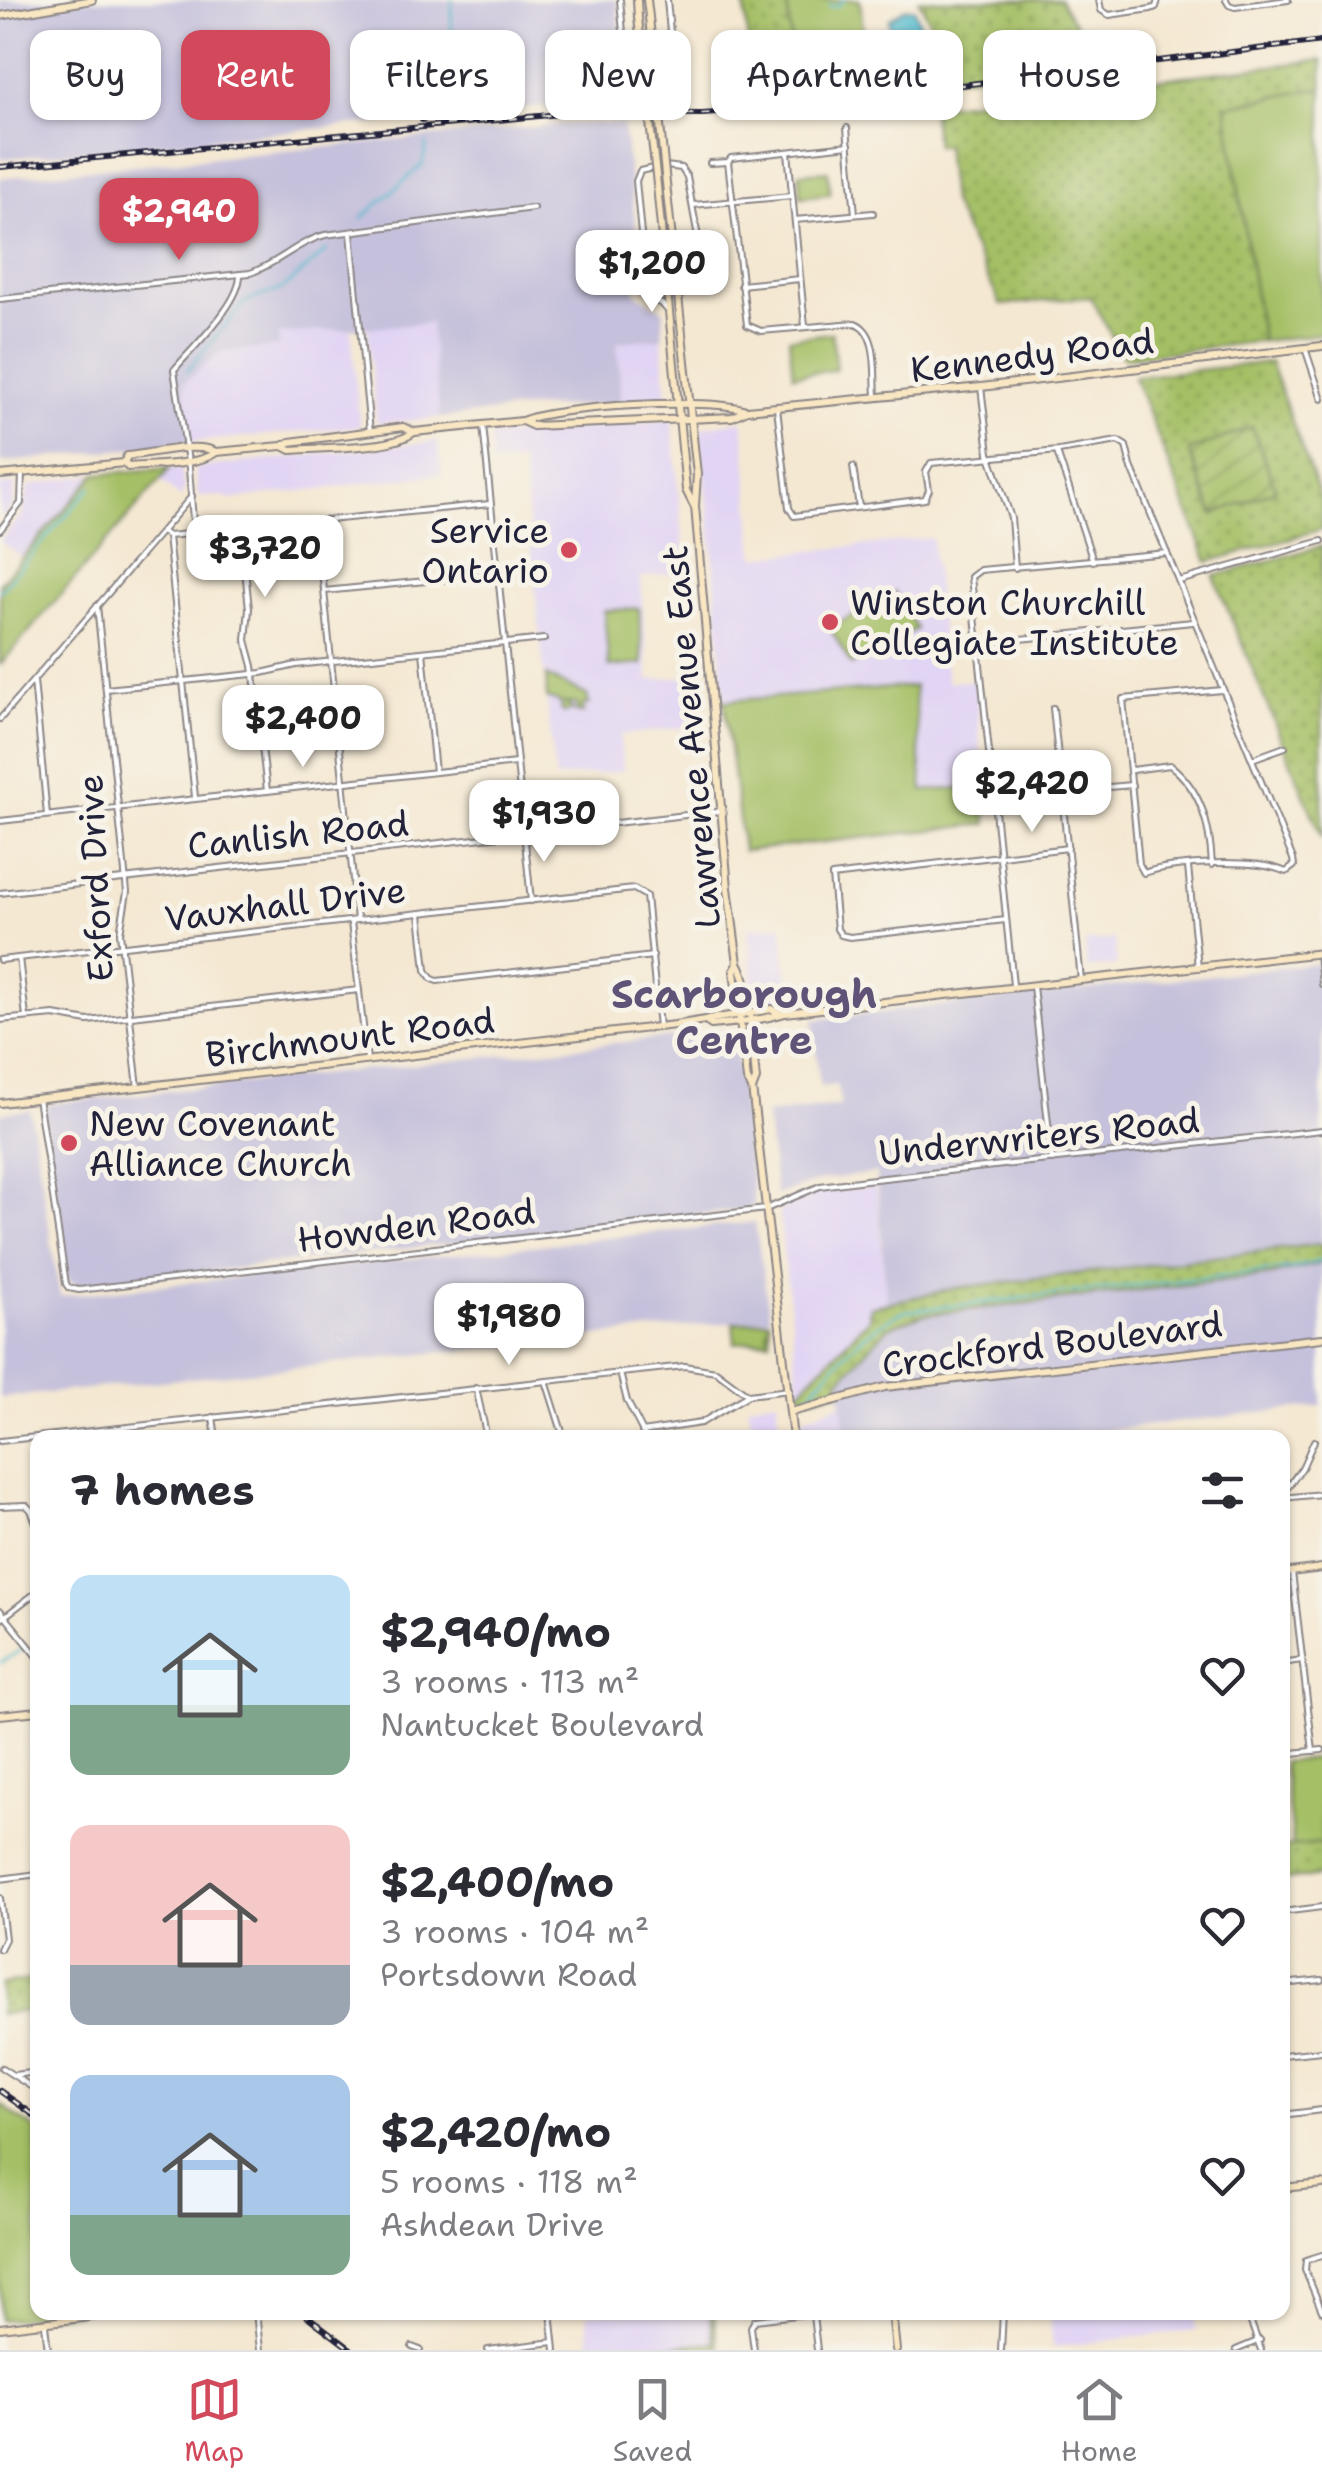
<!DOCTYPE html>
<html lang="en">
<head>
<meta charset="utf-8">
<style>
	:root { --surface:#fff; --page:#f2f2f3; --text:#2b2b33; --muted:#7c7c81; --line:#e1e1e2; --accent:#d1495b }
	body { margin:0; font-family:"Shantell Sans",sans-serif; background:var(--page); color:var(--text); height:100vh; display:flex; flex-direction:column; font-size:38px; white-space:nowrap }
	* { box-sizing:border-box; margin:0 }
	p { font-size:32px; color:var(--muted) }
	.icon { flex:none; width:55px; height:55px; fill:none; stroke:currentColor; stroke-width:2; stroke-linecap:round; stroke-linejoin:round }
	.map { position:relative; flex:1; overflow:hidden }
	.side { position:absolute; left:30px; top:1430px; width:1260px; height:890px; display:flex; flex-direction:column; background:var(--surface); border-radius:20px; box-shadow:0 2px 8px #0004 }
	.side>* { flex:none }
	.hud { position:absolute; left:30px; top:30px; width:1262px; height:90px; display:flex; gap:20px }
	.price { position:absolute; translate:-50% -85px; padding:0 22px; border-radius:20px; background:#fff; color:#222; font-size:32px; line-height:65px; filter:drop-shadow(0 2px 5px #0008) }
	.price::after { content:''; position:absolute; left:50%; top:60px; width:30px; height:22px; margin-left:-15px; background:inherit; clip-path:polygon(0 0,100% 0,50% 100%) }
	.price.active { background:var(--accent); color:#fff }
	ul { padding:0; list-style:none }
	li { display:flex; align-items:center; gap:30px; height:250px; padding:0 40px }
	li span { display:grid; place-items:center; flex:none; width:280px; height:200px; border-radius:20px; color:#555 }
	li>.icon { margin-inline-start:auto }
	span .icon { width:120px; height:120px; fill:#fffc; stroke-width:1 }
	li b { font-size:42px }
	h2 { display:flex; justify-content:space-between; align-items:center; height:120px; padding:0 40px; font-size:42px }
	.tag { padding:0 35px; border-radius:20px; background:var(--surface); box-shadow:0 2px 8px #0004; font-size:35px; line-height:90px }
	.tag.active { background:var(--accent); color:#fff }
	.dock { display:flex; justify-content:space-around; align-items:center; height:140px; border-top:2px solid var(--line); background:var(--surface); font-size:28px; color:var(--muted) }
	.dock a { display:grid; justify-items:center; gap:5px }
	.dock .active { color:var(--accent) }
	.map>svg:first-child { display:block }
	.built { fill:#e1d4f4 }
	.industrial { fill:#c5c0db }
	.grass { fill:url(#grass-dots); stroke:#637050; stroke-width:2.5 }
	.cemetery { fill:url(#cemetery-stones); stroke:#637050; stroke-width:2.5 }
	.park { fill:#a4bf65; stroke:#637050; stroke-width:2.5 }
	.garden { fill:url(#garden-furrows); stroke:#637050; stroke-width:2.5 }
	.water { fill:#51bace; stroke:#3a6e84; stroke-width:2.5 }
	.lines { fill:none; stroke-linecap:round; stroke-linejoin:round }
	.stream { stroke:#51bace; stroke-width:2.5 }
	.street-casing { stroke:#8b8586; stroke-width:8 }
	.secondary-casing { stroke:#8b8586; stroke-width:10 }
	.street { stroke:#fff; stroke-width:4 }
	.secondary { stroke:#f9e7c3; stroke-width:6 }
	.rail-casing { stroke:#22223b; stroke-width:6 }
	.rail { stroke:#f7f3e8; stroke-width:2.5; stroke-dasharray:8; stroke-linecap:butt }
	.secondary-bridge-casing { stroke:#8b8586; stroke-width:10; stroke-linecap:butt }
	.secondary-bridge { stroke:#f9e7c3; stroke-width:6 }
	.poi-dot { fill:#d1495b; stroke:#f7f3e8; stroke-width:4 }
	.labels { text-anchor:middle; dominant-baseline:central; stroke-width:10; stroke-linejoin:round; paint-order:stroke }
	.street-label { font-size:35px; fill:#22223b; stroke:#f7f3e8 }
	.poi-label { font-size:35px; fill:#22223b; stroke:#f7f3e8; text-anchor:start }
	.quarter-label { font-size:40px; font-weight:bold; fill:#605377; stroke:#f7f3e8 }
</style>
</head>
<body>
<div class="map">
<svg width="1322" height="2350" viewBox="0 0 1322 2350">
	<defs>
		<pattern id="grass-dots" width="8" height="8" patternUnits="userSpaceOnUse" patternTransform="scale(2.5)"><rect width="8" height="8" fill="#a4bf65"/><path d="M2 2h.1M6 6h.1" fill="none" stroke="#859b54" stroke-width="1.8" stroke-linecap="round"/></pattern>
		<pattern id="cemetery-stones" width="16" height="16" patternUnits="userSpaceOnUse" patternTransform="scale(2.5)"><rect width="16" height="16" fill="#a4bf65"/><path d="M2 7V4a2 2 0 0 1 4 0v3zM10 15v-3a2 2 0 0 1 4 0v3z" fill="#859b54"/></pattern>
		<pattern id="garden-furrows" width="10" height="10" patternUnits="userSpaceOnUse" patternTransform="scale(2.5)"><rect width="10" height="10" fill="#a4bf65"/><path d="M-1 1l2-2M0 10L10 0M9 11l2-2" fill="none" stroke="#859b54"/></pattern>
	</defs>
	<rect width="100%" height="100%" fill="#f7f3e8"/>
	<filter id="ink" filterUnits="userSpaceOnUse"><feTurbulence type="fractalNoise" baseFrequency=".01" numOctaves="2"/><feDisplacementMap in="SourceGraphic" scale="20" xChannelSelector="R" yChannelSelector="G"/><feConvolveMatrix kernelMatrix="1 2 1 2 8 2 1 2 1" color-interpolation-filters="sRGB"/></filter>
	<filter id="wash" filterUnits="userSpaceOnUse"><feTurbulence type="fractalNoise" baseFrequency=".0048" numOctaves="4" result="noise"/><feDisplacementMap in="SourceGraphic" scale="40" xChannelSelector="R" yChannelSelector="G"/><feGaussianBlur stdDeviation="2.25" result="paint"/><feColorMatrix in="noise" values="0 0 0 0 0 0 0 0 0 0 0 0 0 0 0 0 0 1.4 0 .05"/><feComposite in="paint" operator="in"/></filter>
	<g filter="url(#wash)">
		<rect width="100%" height="100%" fill="#f4e8d2"/>
		<!-- built -->
		<g class="built">
			<path d="M430,323L440,418L377,423L367,327Z"/>
			<path d="M351,328L360,426L189,442L184,383L220,352L278,347L277,334Z"/>
			<path d="M662,338L667,399L622,404L617,342Z"/>
			<path d="M672,420L686,572L640,577L649,680L695,676L700,726L620,735L623,771L555,778L522,462L492,464L490,437Z"/>
			<path d="M743,420L755,557L932,538L947,682L975,681L984,786L923,791L914,686L724,701L714,561L700,428Z"/>
			<path d="M438,441L442,474L227,500L226,496L198,497L195,468Z"/>
			<path d="M170,468H181L184,489L181,498L160,480Z"/>
			<path d="M96,474L22,558L0,541L22,515L29,486Z"/>
			<path d="M15,484L13,505L4,516H0V486Z"/>
			<path d="M782,925L790,1004L756,1008L748,928Z"/>
			<path d="M1114,939L1117,965L1087,969L1085,942Z"/>
			<path d="M876,1187L887,1303L870,1307L869,1318L799,1391L779,1210L820,1192Z"/>
			<path d="M777,1399L781,1437H756L747,1405Z"/>
			<path d="M843,1403L847,1437H804L802,1418Z"/>
			<path d="M587,2313H714L718,2350H590Z"/>
			<path d="M1049,2313H1194L1196,2330L1053,2347Z"/>
		</g>
		<!-- industrial -->
		<g class="industrial">
			<path d="M0,0H617L627,99L0,159Z"/>
			<path d="M567,124H623L637,237L635,292L664,311L662,338L617,342L622,404L531,408L440,418L430,323L278,334L279,347L220,352L184,383L189,442L0,463V178Z"/>
			<path d="M1322,963V1244L957,1288L887,1303L876,1173L823,1180L776,1195L766,1114L841,1106L837,1085L820,1087L813,1020Z"/>
			<path d="M727,1031L734,1035L754,1204L749,1209L80,1286L68,1280L44,1113L49,1104Z"/>
			<path d="M30,1110L60,1296L755,1222L770,1318L0,1398V1113Z"/>
			<path d="M1322,1263V1406L1046,1437H847L839,1381L889,1327L923,1315L1270,1275Z"/>
		</g>
		<!-- grass -->
		<g class="grass">
			<path d="M744,0H787L797,99L754,102Z"/>
			<path d="M919,0H1060L1082,36L1083,57L958,78Z"/>
			<path d="M1322,60V88L1226,106L1262,341L1124,358L1090,297L1001,305L951,202L945,146H936L931,106Z"/>
			<path d="M1270,362L1322,502V529L1208,562L1134,377Z"/>
			<path d="M1322,546V838L1214,576Z"/>
			<path d="M1322,1244V1263L1270,1275L923,1315L889,1327L839,1381L840,1391L804,1398L799,1391L869,1318L870,1307L957,1288Z"/>
			<path d="M1322,1843V1876L1283,1880V1847Z"/>
			<path d="M37,1979V2010L0,2014V1984Z"/>
			<path d="M710,2313H714L718,2350H640L711,2342L714,2344Z"/>
		</g>
		<!-- cemetery -->
		<path class="cemetery" d="M769,1320L770,1340L735,1343L733,1323Z"/>
		<!-- park -->
		<g class="park">
			<path d="M787,0H860L869,91L797,99Z"/>
			<path d="M1322,88V334L1262,341L1226,106Z"/>
			<path d="M828,171L830,194L800,197L799,173Z"/>
			<path d="M832,333L836,370L793,375L789,338Z"/>
			<path d="M170,468L160,480L0,665V583L96,474Z"/>
			<path d="M895,592L916,629L851,665L830,628Z"/>
			<path d="M639,608L643,664L609,667L604,611Z"/>
			<path d="M546,676L587,695L589,704L583,705V713L576,712L577,704L566,703L573,710L564,713L560,709L562,703L547,698Z"/>
			<path d="M914,686L923,791L984,786L987,824L743,851L724,701Z"/>
			<path d="M1321,1758L1322,1843L1293,1846L1283,1762Z"/>
			<path d="M0,2104L37,2131L38,2312L77,2313L0,2320Z"/>
		</g>
		<!-- garden -->
		<path class="garden" d="M1252,427L1276,490L1213,514L1189,451Z"/>
		<!-- water -->
		<path class="water" d="M914,8L933,57L926,65L910,68L900,65C898,48 889,36 889,19L904,9Z"/>
		<g class="lines">
			<!-- stream -->
			<g class="stream">
				<path d="M829,6H837L844,0"/>
				<path d="M437,102L450,78L452,0"/>
				<path d="M362,218L422,165L427,144"/>
				<path d="M187,371L245,302L284,288L327,250"/>
				<path d="M0,591L91,487"/>
				<path d="M808,1396C835,1364 866,1325 907,1311L1293,1268L1322,1261"/>
				<path d="M36,1641L38,1640"/>
				<path d="M0,1663L24,1648"/>
			</g>
		</g>
	</g>
	<g filter="url(#ink)">
		<g class="lines">
			<defs>
				<g id="street">
					<path d="M620,0L628,86L637,95L665,94L675,84L667,0"/>
					<path d="M1099,0L1101,10L1109,15L1151,9L1156,7L1158,0"/>
					<path d="M1226,0L1229,5L1235,7L1288,0"/>
					<path d="M847,128L855,214"/>
					<path d="M788,152L805,326"/>
					<path d="M728,162L747,325L761,331L855,323C879,332 874,372 876,395"/>
					<path d="M710,163L728,162L731,158L849,145"/>
					<path d="M666,166L681,168L687,177L700,248C697,262 682,267 679,282"/>
					<path d="M693,205L792,196"/>
					<path d="M795,220L873,213"/>
					<path d="M351,233L370,432"/>
					<path d="M675,252L685,258L694,257"/>
					<path d="M741,285L800,279"/>
					<path d="M643,296L638,285L642,245L636,181L640,171L657,167"/>
					<path d="M643,296L662,304L668,311"/>
					<path d="M648,296H656L664,288"/>
					<path d="M0,299L250,273C278,264 297,242 325,235L533,208"/>
					<path d="M1305,348L1322,399"/>
					<path d="M981,387L989,453L1011,518L1015,568"/>
					<path d="M777,408L789,508L794,516L925,499L929,490L926,472L931,463L1059,451L1118,441L1126,446L1131,466L1293,859L1294,866L1286,872C1257,858 1172,862 1144,873L1139,864L1123,699L1222,690"/>
					<path d="M483,425L531,901"/>
					<path d="M1057,452L1093,561"/>
					<path d="M853,467L859,507"/>
					<path d="M317,521L357,919"/>
					<path d="M241,529L249,609L246,640L253,666L267,791"/>
					<path d="M0,530L21,503L22,473"/>
					<path d="M162,532L168,536L195,797"/>
					<path d="M194,534L189,468L174,370C193,347 241,303 240,274"/>
					<path d="M168,536L490,504"/>
					<path d="M1179,581L1322,541"/>
					<path d="M324,591L497,574"/>
					<path d="M97,606L127,892L120,933L138,1087"/>
					<path d="M979,643L1193,622"/>
					<path d="M423,652L435,772"/>
					<path d="M34,681L47,815"/>
					<path d="M106,689L262,673L296,665L544,639"/>
					<path d="M1053,708L1081,980"/>
					<path d="M0,719L192,496"/>
					<path d="M1252,759L1285,747"/>
					<path d="M1132,770L1170,765C1202,790 1210,826 1212,865"/>
					<path d="M1062,791L1132,785"/>
					<path d="M0,821L516,763"/>
					<path d="M1188,867L1198,967"/>
					<path d="M0,893L721,811"/>
					<path d="M420,914L426,970L431,978L437,981L653,956"/>
					<path d="M1006,920L850,937L841,935L837,929L832,876L1068,848"/>
					<path d="M351,922L367,1060"/>
					<path d="M1319,954L1322,984"/>
					<path d="M19,958L26,1017"/>
					<path d="M0,960L634,889L646,896L659,1027"/>
					<path d="M1013,985L971,577L980,570L1167,553"/>
					<path d="M1033,986L1052,1160"/>
					<path d="M0,1020L54,1015L88,1021L359,990"/>
					<path d="M38,1098L66,1284L69,1288L79,1290L766,1209L820,1186L866,1180L1322,1130"/>
					<path d="M620,1373L627,1401L646,1438"/>
					<path d="M546,1381L564,1438"/>
					<path d="M476,1388L487,1438"/>
					<path d="M213,1417L216,1438"/>
					<path d="M642,1432L701,1423L748,1395L789,1390"/>
					<path d="M0,1441L685,1366L716,1371L748,1395"/>
					<path d="M1282,1495L1302,1468L1314,1441"/>
					<path d="M1282,1498L1322,1494"/>
					<path d="M0,1506L26,1505L31,1510L38,1528"/>
					<path d="M1292,1572L1313,1751"/>
					<path d="M0,1610L38,1657"/>
					<path d="M0,1620L38,1591"/>
					<path d="M1282,1663L1302,1660"/>
					<path d="M1282,1754L1322,1750"/>
					<path d="M0,1879L38,1874"/>
					<path d="M0,1898L5,1939L0,1949"/>
					<path d="M1282,1912L1322,1907"/>
					<path d="M1282,1984L1322,1980"/>
					<path d="M1282,2055L1322,2051"/>
					<path d="M2,2068L38,2091"/>
					<path d="M14,2075L38,2072"/>
					<path d="M1282,2115L1322,2110"/>
					<path d="M1322,2255L1306,2260L1305,2270L1322,2311"/>
					<path d="M256,2312L260,2350"/>
					<path d="M551,2312L555,2350"/>
					<path d="M1247,2312L1261,2350"/>
					<path d="M813,2315L817,2350"/>
					<path d="M45,2325L48,2350"/>
					<path d="M412,2347L420,2350"/>
					<path d="M488,2350L554,2342"/>
					<path d="M754,2350L751,2327L755,2320L813,2313"/>
					<path d="M1001,2350L1003,2312"/>
					<path d="M1236,2350L1260,2340"/>
				</g>
				<g id="secondary">
					<path d="M637,0L638,18"/>
					<path d="M647,0L649,17"/>
					<path d="M0,16L92,0"/>
					<path d="M665,174L697,474L695,506L728,888L738,963L734,971L747,1080L752,1088L793,1438"/>
					<path d="M656,175L686,490L694,506"/>
					<path d="M522,421L533,426L732,417L747,410L981,387L1322,346"/>
					<path d="M283,446L291,450C321,447 392,450 414,432"/>
					<path d="M124,463L127,456C149,454 198,441 216,452"/>
					<path d="M0,475L124,463L128,467C150,465 199,466 216,452L282,446L290,442L403,427L414,432L522,421C557,406 711,397 746,410"/>
					<path d="M738,963C751,981 753,1053 756,1079L753,1087"/>
					<path d="M707,1021L711,1025C737,1023 762,1020 785,1013L1322,953"/>
					<path d="M0,1103L675,1025L772,1009L780,1013"/>
					<path d="M791,1412L885,1387L1322,1338"/>
					<path d="M1282,1573L1322,1568"/>
					<path d="M0,1715L38,1711"/>
					<path d="M1282,2188L1322,2184"/>
					<path d="M892,2312L896,2350"/>
					<path d="M0,2328L131,2312"/>
				</g>
			</defs>
			<!-- street casing -->
			<use href="#street" class="street-casing"/>
			<!-- secondary casing -->
			<use href="#secondary" class="secondary-casing"/>
			<!-- street -->
			<use href="#street" class="street"/>
			<!-- secondary -->
			<use href="#secondary" class="secondary"/>
			<defs>
				<g id="rail">
					<path d="M422,120L459,106L518,99"/>
					<path d="M0,167L570,113L702,114L748,111L1322,41"/>
					<path d="M0,2091L38,2118"/>
					<path d="M302,2312L352,2350"/>
				</g>
			</defs>
			<!-- rail casing -->
			<use href="#rail" class="rail-casing"/>
			<!-- rail -->
			<use href="#rail" class="rail"/>
			<defs>
				<g id="secondary-bridge">
					<path d="M649,17L665,174"/>
					<path d="M638,18L656,175"/>
				</g>
			</defs>
			<!-- secondary-bridge casing -->
			<use href="#secondary-bridge" class="secondary-bridge-casing"/>
			<!-- secondary-bridge -->
			<use href="#secondary-bridge" class="secondary-bridge"/>
		</g>
	</g>
	<!-- markers -->
	<g class="poi-dot">
		<circle cx="569" cy="550" r="10"/>
		<circle cx="830" cy="622" r="10"/>
		<circle cx="69" cy="1143" r="10"/>
	</g>
	<g class="labels">
		<!-- street labels -->
		<g class="street-label">
			<text transform="translate(1032 355) rotate(-7)">Kennedy Road</text>
			<text transform="translate(691 737) rotate(-95)">Lawrence Avenue East</text>
			<text transform="translate(298 834) rotate(-6)">Canlish Road</text>
			<text transform="translate(95 878) rotate(-93)">Exford Drive</text>
			<text transform="translate(285 904) rotate(-7)">Vauxhall Drive</text>
			<text transform="translate(350 1037) rotate(-7)">Birchmount Road</text>
			<text transform="translate(1039 1136) rotate(-6)">Underwriters Road</text>
			<text transform="translate(416 1225) rotate(-7)">Howden Road</text>
			<text transform="translate(1052 1344) rotate(-7)">Crockford Boulevard</text>
		</g>
		<!-- poi labels -->
		<g class="poi-label">
			<text x="549" y="530" text-anchor="end">Service<tspan x="549" dy="40">Ontario</tspan></text>
			<text x="850" y="602">Winston Churchill<tspan x="850" dy="40">Collegiate Institute</tspan></text>
			<text x="89" y="1123">New Covenant<tspan x="89" dy="40">Alliance Church</tspan></text>
		</g>
		<!-- quarter labels -->
		<g class="quarter-label">
			<text x="744" y="994">Scarborough<tspan x="744" dy="46">Centre</tspan></text>
		</g>
	</g>
</svg>
<b class="price active" style="left:179px;top:263px">$2,940</b>
<b class="price" style="left:652px;top:315px">$1,200</b>
<b class="price" style="left:265px;top:600px">$3,720</b>
<b class="price" style="left:303px;top:770px">$2,400</b>
<b class="price" style="left:1032px;top:835px">$2,420</b>
<b class="price" style="left:544px;top:865px">$1,930</b>
<b class="price" style="left:509px;top:1368px">$1,980</b>
<div class="hud">
<a class="tag">Buy</a>
<a class="tag active">Rent</a>
<a class="tag">Filters</a>
<a class="tag">New</a>
<a class="tag">Apartment</a>
<a class="tag">House</a>
</div>
<section class="side">
<h2>7 homes<svg class="icon" aria-label="filters" viewBox="0 0 24 24"><path d="M4 7h16M4 17h16"/><circle cx="9" cy="7" r="2"/><circle cx="15" cy="17" r="2"/></svg></h2>
<ul>
<li><span style="background:linear-gradient(#bfe0f5 65%,#7fa58c 0)"><svg class="icon" aria-label="home" viewBox="0 0 24 24"><path d="M3 11l9-7 9 7M6 9v11h12V9"/></svg></span><div><b>$2,940/mo</b><p>3 rooms · 113 m²</p><p>Nantucket Boulevard</p></div><svg class="icon" aria-label="heart" viewBox="0 0 24 24"><path d="M12 20l-8-8c-3-5 5-10 8-4 3-6 11-1 8 4z"/></svg></li>
<li><span style="background:linear-gradient(#f6c9c9 70%,#9aa5b1 0)"><svg class="icon" aria-label="home" viewBox="0 0 24 24"><path d="M3 11l9-7 9 7M6 9v11h12V9"/></svg></span><div><b>$2,400/mo</b><p>3 rooms · 104 m²</p><p>Portsdown Road</p></div><svg class="icon" aria-label="heart" viewBox="0 0 24 24"><path d="M12 20l-8-8c-3-5 5-10 8-4 3-6 11-1 8 4z"/></svg></li>
<li><span style="background:linear-gradient(#a9c7e8 70%,#7fa58c 0)"><svg class="icon" aria-label="home" viewBox="0 0 24 24"><path d="M3 11l9-7 9 7M6 9v11h12V9"/></svg></span><div><b>$2,420/mo</b><p>5 rooms · 118 m²</p><p>Ashdean Drive</p></div><svg class="icon" aria-label="heart" viewBox="0 0 24 24"><path d="M12 20l-8-8c-3-5 5-10 8-4 3-6 11-1 8 4z"/></svg></li>
</ul>
</section>
</div>
<nav class="dock">
<a class="active"><svg class="icon" aria-label="map" viewBox="0 0 24 24"><path d="M3 6l6-2 6 2 6-2v14l-6 2-6-2-6 2zM9 4v14M15 6v14"/></svg>Map</a>
<a><svg class="icon" aria-label="saved" viewBox="0 0 24 24"><path d="M7 4h10v16l-5-4-5 4z"/></svg>Saved</a>
<a><svg class="icon" aria-label="home" viewBox="0 0 24 24"><path d="M3 11l9-7 9 7M6 9v11h12V9"/></svg>Home</a>
</nav>
</body>
</html>
